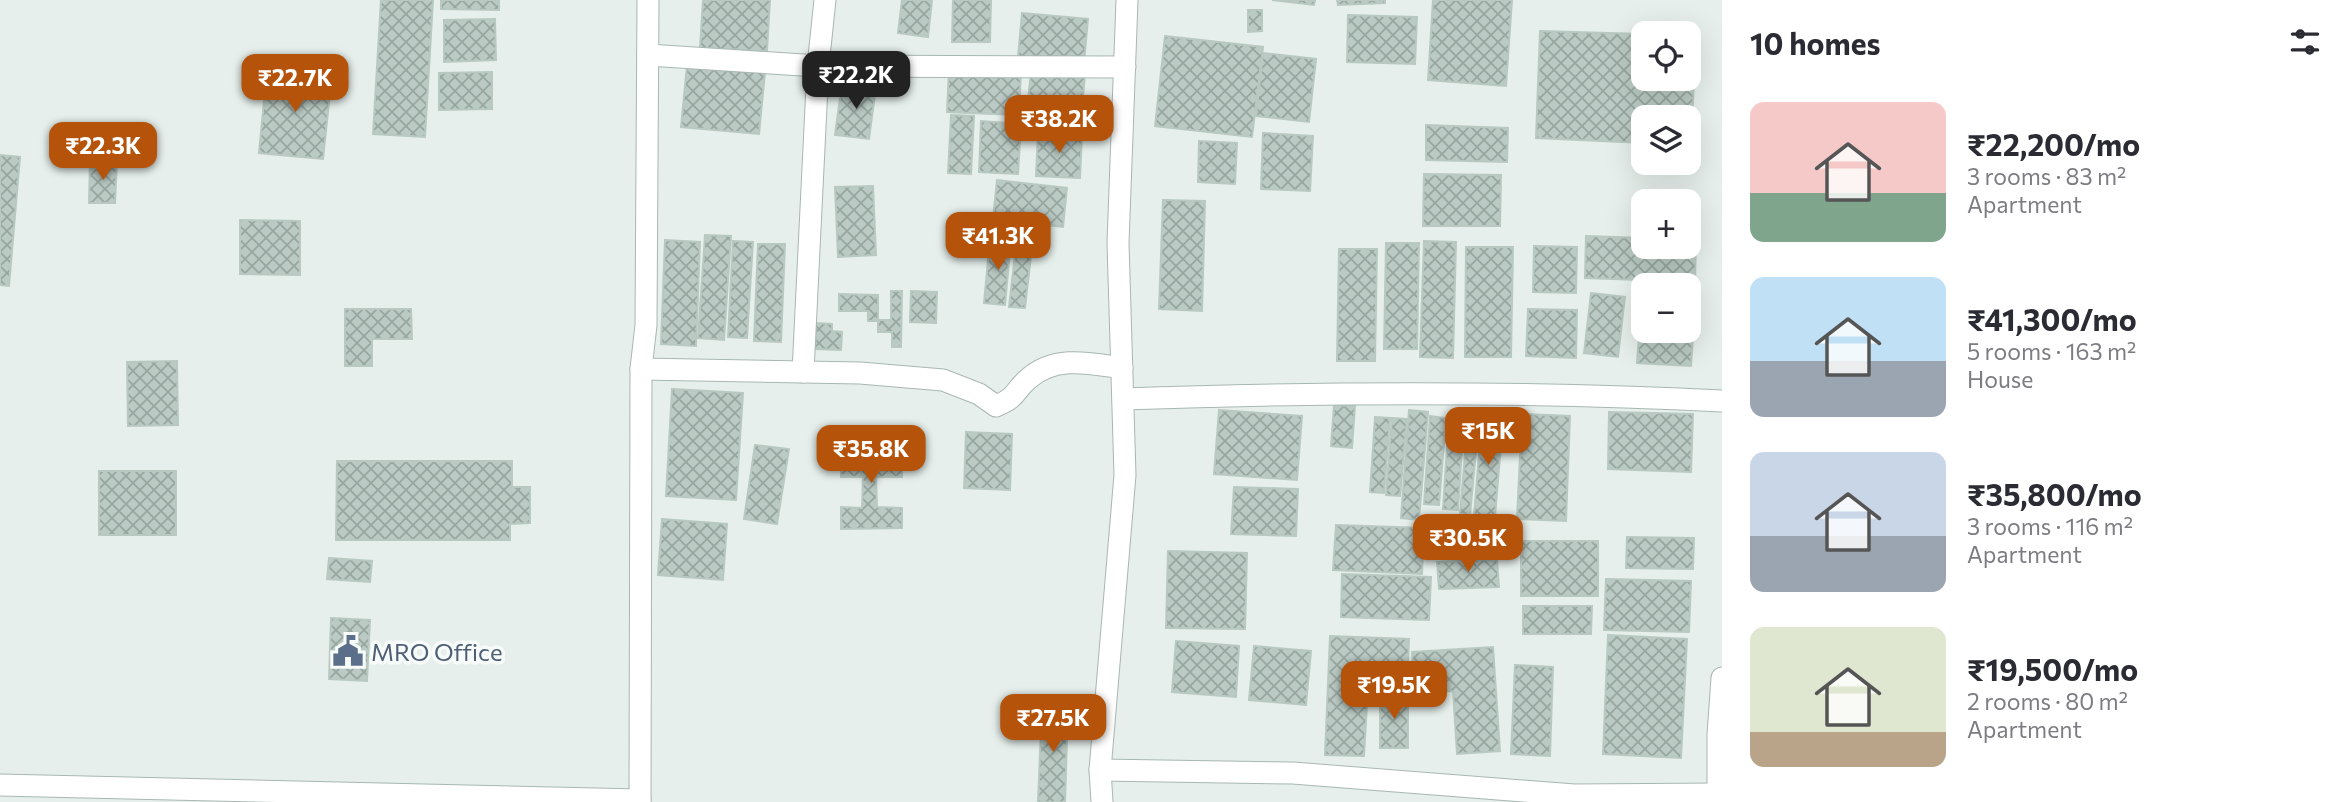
<!DOCTYPE html>
<html lang="en">
<head>
<meta charset="utf-8">
<style>
	:root { --surface:#fff; --page:#f7f7f7; --text:#2b2b33; --muted:#7c7c81; --accent:#b45309 }
	body { margin:0; font-family:Commissioner,sans-serif; background:var(--page); color:var(--text); height:100vh; display:flex; flex-direction:column; font-size:26px; white-space:nowrap }
	* { box-sizing:border-box; margin:0 }
	p { font-size:23px; color:var(--muted) }
	.icon { flex:none; width:38px; height:38px; fill:none; stroke:currentColor; stroke-width:2; stroke-linecap:round; stroke-linejoin:round }
	.map { position:relative; flex:1; overflow:hidden }
	.panel { display:flex; flex-direction:column; background:var(--surface); width:630px }
	.panel>* { flex:none }
	.fabs { position:absolute; left:1631px; top:21px; display:grid; gap:14px }
	.fabs a { display:grid; place-items:center; width:70px; height:70px; border-radius:14px; background:var(--surface); box-shadow:0 7px 28px #0002; font-size:35px }
	.price { position:absolute; translate:-50% -60px; padding:0 16px; border-radius:14px; background:var(--accent); color:#fff; font-size:23px; line-height:46px; filter:drop-shadow(0 2px 4px #0008) }
	.price::after { content:''; position:absolute; left:50%; top:42px; width:21px; height:16px; margin-left:-10px; background:inherit; clip-path:polygon(0 0,100% 0,50% 100%) }
	.price.active { background:#222; color:#fff }
	ul { padding:0; list-style:none }
	li { display:flex; align-items:center; gap:21px; height:175px; padding:0 28px }
	li span { display:grid; place-items:center; flex:none; width:196px; height:140px; border-radius:14px; color:#555 }
	li>.icon { margin-inline-start:auto }
	span .icon { width:84px; height:84px; fill:#fffc; stroke-width:1 }
	li b { font-size:30px }
	h2 { display:flex; justify-content:space-between; align-items:center; height:84px; padding:0 28px; font-size:30px }
	main { display:flex; flex:1; min-height:0 }
	.map>svg:first-child { display:block }
	.building { fill:url(#building-cross-hatch); stroke:#b8c9c2; stroke-width:2 }
	.lines { fill:none; stroke-linecap:round; stroke-linejoin:round }
	.street-casing { stroke:#a8b7b3; stroke-width:23 }
	.street { stroke:#fff; stroke-width:21 }
	.labels { text-anchor:middle; dominant-baseline:central; stroke-width:7; stroke-linejoin:round; paint-order:stroke }
	.service-label { font-size:24px; fill:#4e5e75; stroke:#f7fbf9; text-anchor:start }
</style>
</head>
<body>
<main>
<div class="map">
<svg width="1722" height="802" viewBox="0 0 1722 802">
	<defs>
		<pattern id="building-cross-hatch" width="8" height="8" patternUnits="userSpaceOnUse" patternTransform="scale(1.75)"><rect width="8" height="8" fill="#bbcac4"/><path d="M0 0l8 8M0 8l8-8" fill="none" stroke="#98a6a0"/></pattern>
	</defs>
	<rect width="100%" height="100%" fill="#e6efeb"/>
	<!-- building -->
	<g class="building">
		<path d="M381,0H433L425,137L373,134Z"/>
		<path d="M441,0H499V10L441,9Z"/>
		<path d="M703,0H770L767,51L700,48Z"/>
		<path d="M902,0H932L928,37L898,33Z"/>
		<path d="M953,0H991L990,42H952Z"/>
		<path d="M1272,0H1315L1314,5Z"/>
		<path d="M1337,0H1385V3L1338,5Z"/>
		<path d="M1433,0H1512L1506,86L1428,80Z"/>
		<path d="M1248,10H1262V31L1248,32Z"/>
		<path d="M1022,13L1088,19L1084,63L1018,57Z"/>
		<path d="M1348,15L1417,17L1415,64L1347,62Z"/>
		<path d="M495,19L496,60L444,62V20Z"/>
		<path d="M1540,31L1643,34V79H1689V36H1696L1691,145L1689,144V117H1643V143L1536,138Z"/>
		<path d="M1165,36L1263,47L1252,137L1155,126Z"/>
		<path d="M1263,53L1316,59L1309,122L1256,116Z"/>
		<path d="M687,65L765,72L759,134L681,127Z"/>
		<path d="M267,69L332,75L323,159L259,153Z"/>
		<path d="M949,69L1021,71L1019,115L947,112Z"/>
		<path d="M1031,70L1085,75L1081,117L1027,112Z"/>
		<path d="M492,72V109L439,110V73Z"/>
		<path d="M842,83L876,87L869,139L835,135Z"/>
		<path d="M951,115L974,116L971,174L948,173Z"/>
		<path d="M981,121L1021,124L1018,174L979,172Z"/>
		<path d="M1426,125L1508,128L1507,162L1426,160Z"/>
		<path d="M1038,133L1082,135L1080,178L1036,176Z"/>
		<path d="M1263,133L1313,136L1310,191L1261,189Z"/>
		<path d="M1199,141L1237,143L1235,184L1198,182Z"/>
		<path d="M0,155L20,157L9,286L0,285Z"/>
		<path d="M90,160L117,161L115,203H89Z"/>
		<path d="M1424,174L1501,175L1500,226H1423Z"/>
		<path d="M997,180L1067,188L1063,227L993,219Z"/>
		<path d="M873,186L876,255L838,257L835,187Z"/>
		<path d="M1163,200L1205,201L1202,311L1159,309Z"/>
		<path d="M240,220L300,221V275L240,274Z"/>
		<path d="M1018,228L1034,230L1025,308L1009,307Z"/>
		<path d="M705,235L731,236L724,340L698,338Z"/>
		<path d="M1586,236L1643,238V247H1689V240H1696L1695,282L1585,278Z"/>
		<path d="M990,239L1011,240L1005,305L984,303Z"/>
		<path d="M665,240L700,242L696,346L661,344Z"/>
		<path d="M733,241L753,242L747,338L728,337Z"/>
		<path d="M1424,241L1456,242L1453,358L1420,357Z"/>
		<path d="M1386,243H1419L1417,349H1384Z"/>
		<path d="M758,244H785L781,342L754,341Z"/>
		<path d="M1534,246L1577,247L1576,293L1533,292Z"/>
		<path d="M1466,247H1513L1511,357H1465Z"/>
		<path d="M1339,249H1377L1375,361H1337Z"/>
		<path d="M891,291H902L901,347H892V332H878V320H891Z"/>
		<path d="M911,291L937,292L936,323L910,322Z"/>
		<path d="M1591,293L1625,297L1618,357L1584,353Z"/>
		<path d="M839,294L878,295V321H868V311H839Z"/>
		<path d="M1642,294L1643,331H1689V297H1696L1691,366L1637,363Z"/>
		<path d="M345,309H411L412,339H372V366H345Z"/>
		<path d="M1528,309L1577,310L1576,358L1526,356Z"/>
		<path d="M816,323L832,324V331L842,332L841,350L815,349Z"/>
		<path d="M177,361L178,425L128,426L127,362Z"/>
		<path d="M672,389L743,393L736,500L666,496Z"/>
		<path d="M1334,405L1355,406L1352,448L1331,446Z"/>
		<path d="M1219,410L1302,416L1297,480L1214,474Z"/>
		<path d="M1409,410L1428,412L1419,520L1401,518Z"/>
		<path d="M1609,412L1693,414L1691,472L1608,469Z"/>
		<path d="M1522,414L1570,416L1566,521L1517,519Z"/>
		<path d="M1430,416L1446,418L1439,505L1424,504Z"/>
		<path d="M1449,416H1464L1458,510L1443,509Z"/>
		<path d="M1375,417L1390,418L1384,493L1370,492Z"/>
		<path d="M1468,417L1479,418L1470,515L1460,514Z"/>
		<path d="M1482,417L1503,419L1495,517L1474,516Z"/>
		<path d="M1392,418L1407,419L1400,496L1386,495Z"/>
		<path d="M966,432L1012,434L1010,490L964,488Z"/>
		<path d="M755,445L789,449L777,524L744,519Z"/>
		<path d="M841,445H902V477H876L877,507L902,508V528L841,529V507L862,508L863,477H841Z"/>
		<path d="M337,461H512V487H530V523L510,524V540H336Z"/>
		<rect x="99" y="471" width="77" height="64"/>
		<path d="M1234,487L1298,489L1296,536L1231,534Z"/>
		<path d="M1442,516L1504,521L1502,550L1440,545Z"/>
		<path d="M662,519L727,524L723,580L658,575Z"/>
		<path d="M1336,525L1424,528L1422,574L1333,570Z"/>
		<path d="M1627,537L1694,538L1693,569L1626,568Z"/>
		<rect x="1521" y="541" width="77" height="55"/>
		<path d="M1168,551L1247,553L1245,629L1166,628Z"/>
		<path d="M329,558L372,561L370,582L327,579Z"/>
		<path d="M1497,559L1499,587L1439,589L1437,562Z"/>
		<path d="M1342,574L1431,577L1429,620L1341,617Z"/>
		<path d="M1606,579L1691,581L1689,632L1604,630Z"/>
		<path d="M1523,606H1592L1591,634H1523Z"/>
		<path d="M331,618L370,620L367,681L329,679Z"/>
		<path d="M1608,635L1687,639L1681,758L1603,754Z"/>
		<path d="M1330,636L1409,639L1407,689L1368,687L1364,756L1325,755Z"/>
		<path d="M1176,641L1239,646L1236,697L1172,692Z"/>
		<path d="M1254,646L1311,651L1306,705L1249,700Z"/>
		<path d="M1493,647L1500,751L1457,754L1453,691L1415,693L1412,652Z"/>
		<path d="M1515,665L1553,667L1550,756L1511,754Z"/>
		<rect x="1380" y="693" width="28" height="55"/>
		<path d="M1042,705L1068,706L1065,802H1038Z"/>
	</g>
	<g class="lines">
		<defs>
			<g id="street">
				<path d="M648,55L818,66L1125,67"/>
				<path d="M641,369L860,373L943,380L979,394L996,406C1018,397 1013,392 1028,379C1055,355 1089,363 1122,368"/>
				<path d="M803,372L818,66L825,0"/>
				<path d="M1123,399C1322,392 1522,391 1722,401"/>
				<path d="M1100,770L1293,773L1574,795L1718,794"/>
				<path d="M0,785L640,800"/>
				<path d="M640,802L641,369L646,325L648,0"/>
				<path d="M1102,802L1100,770L1125,475L1118,243L1127,0"/>
				<path d="M1718,802V735L1722,678"/>
			</g>
		</defs>
		<!-- street casing -->
		<use href="#street" class="street-casing"/>
		<!-- street -->
		<use href="#street" class="street"/>
	</g>
	<!-- icons -->
	<defs>
		<symbol id="civic-bare" viewBox="-9 -9 18 18"><path d="M-.6-6.5H3V-4.5H.6V-3L4-1V1h2V6H-6V1h2V-1L-.6-3ZM-1.2 2.5V6h2.4V2.5Z" fill="#5c6f8a" stroke="#f7fbf9" stroke-width="2.5" paint-order="stroke"/></symbol>
	</defs>
	<g fill-rule="evenodd">
		<use href="#civic-bare" x="326" y="629" width="44" height="44"/>
	</g>
	<g class="labels">
		<!-- service labels -->
		<g class="service-label">
			<text x="371" y="651">MRO Office</text>
		</g>
	</g>
</svg>
<div class="fabs">
<a><svg class="icon" aria-label="locate" viewBox="0 0 24 24"><circle cx="12" cy="12" r="6"/><path d="M12 2v4M12 18v4M2 12h4M18 12h4"/></svg></a>
<a><svg class="icon" aria-label="layers" viewBox="0 0 24 24"><path d="M12 4l9 5-9 5-9-5zM3 14l9 5 9-5"/></svg></a>
<a>+</a>
<a>−</a>
</div>
<b class="price active" style="left:856px;top:111px">₹22.2K</b>
<b class="price" style="left:295px;top:114px">₹22.7K</b>
<b class="price" style="left:1059px;top:155px">₹38.2K</b>
<b class="price" style="left:103px;top:182px">₹22.3K</b>
<b class="price" style="left:998px;top:272px">₹41.3K</b>
<b class="price" style="left:1488px;top:467px">₹15K</b>
<b class="price" style="left:871px;top:485px">₹35.8K</b>
<b class="price" style="left:1468px;top:574px">₹30.5K</b>
<b class="price" style="left:1394px;top:721px">₹19.5K</b>
<b class="price" style="left:1053px;top:754px">₹27.5K</b>
</div>
<section class="panel">
<h2>10 homes<svg class="icon" aria-label="filters" viewBox="0 0 24 24"><path d="M4 7h16M4 17h16"/><circle cx="9" cy="7" r="2"/><circle cx="15" cy="17" r="2"/></svg></h2>
<ul>
<li><span style="background:linear-gradient(#f6c9c9 65%,#7fa58c 0)"><svg class="icon" aria-label="home" viewBox="0 0 24 24"><path d="M3 11l9-7 9 7M6 9v11h12V9"/></svg></span><div><b>₹22,200/mo</b><p>3 rooms · 83 m²</p><p>Apartment</p></div></li>
<li><span style="background:linear-gradient(#bfe0f5 60%,#9aa5b1 0)"><svg class="icon" aria-label="home" viewBox="0 0 24 24"><path d="M3 11l9-7 9 7M6 9v11h12V9"/></svg></span><div><b>₹41,300/mo</b><p>5 rooms · 163 m²</p><p>House</p></div></li>
<li><span style="background:linear-gradient(#c9d6e8 60%,#9aa5b1 0)"><svg class="icon" aria-label="home" viewBox="0 0 24 24"><path d="M3 11l9-7 9 7M6 9v11h12V9"/></svg></span><div><b>₹35,800/mo</b><p>3 rooms · 116 m²</p><p>Apartment</p></div></li>
<li><span style="background:linear-gradient(#dfe7d0 75%,#b9a48a 0)"><svg class="icon" aria-label="home" viewBox="0 0 24 24"><path d="M3 11l9-7 9 7M6 9v11h12V9"/></svg></span><div><b>₹19,500/mo</b><p>2 rooms · 80 m²</p><p>Apartment</p></div></li>
</ul>
</section>
</main>
</body>
</html>
